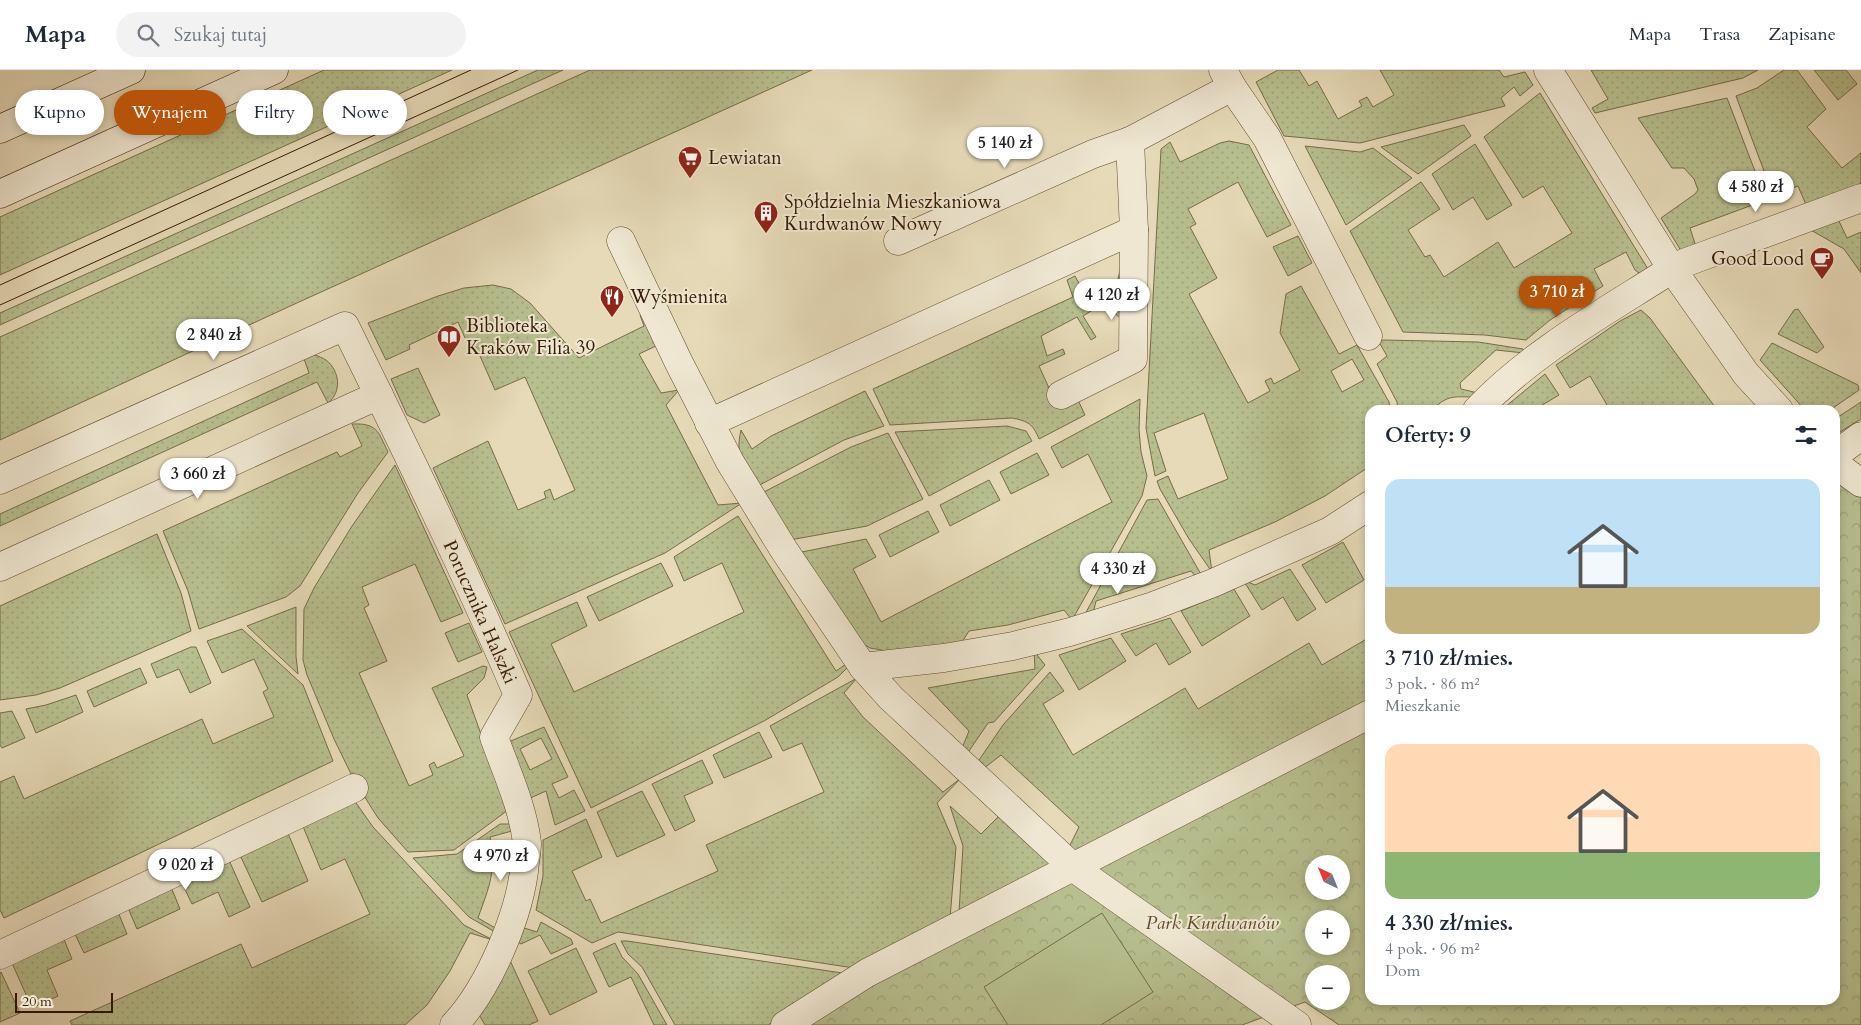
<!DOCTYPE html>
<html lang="pl">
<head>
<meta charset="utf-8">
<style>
	:root { --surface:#fff; --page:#f2f2f3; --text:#1f2937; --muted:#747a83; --line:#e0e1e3; --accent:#b45309 }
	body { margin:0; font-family:Cardo,serif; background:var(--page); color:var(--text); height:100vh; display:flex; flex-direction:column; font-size:19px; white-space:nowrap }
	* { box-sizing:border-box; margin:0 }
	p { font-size:16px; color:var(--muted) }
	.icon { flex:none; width:28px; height:28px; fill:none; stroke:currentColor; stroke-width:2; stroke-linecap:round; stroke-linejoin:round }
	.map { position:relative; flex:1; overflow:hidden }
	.panel { position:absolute; left:1365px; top:335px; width:475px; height:600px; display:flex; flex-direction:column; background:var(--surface); border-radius:15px; box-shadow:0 2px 8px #0003 }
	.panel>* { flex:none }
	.guide { position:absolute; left:15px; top:20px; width:475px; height:45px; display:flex; gap:10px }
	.needle { width:32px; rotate:317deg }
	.fabs { position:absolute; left:1305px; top:785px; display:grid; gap:10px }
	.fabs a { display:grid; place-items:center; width:45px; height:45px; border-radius:50%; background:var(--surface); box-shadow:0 2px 8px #0003; font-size:25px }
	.scale { position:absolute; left:15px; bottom:12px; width:98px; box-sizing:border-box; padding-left:5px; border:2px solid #371a00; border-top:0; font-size:14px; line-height:18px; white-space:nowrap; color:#371a00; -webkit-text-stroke:4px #efe7d1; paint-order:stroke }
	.price { position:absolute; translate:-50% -42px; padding:0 11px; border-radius:18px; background:#fff; color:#222; font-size:16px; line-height:32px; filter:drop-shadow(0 1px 2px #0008) }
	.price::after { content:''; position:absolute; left:50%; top:30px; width:15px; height:11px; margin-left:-8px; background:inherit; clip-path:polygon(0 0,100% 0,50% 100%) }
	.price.selected { background:var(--accent); color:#fff }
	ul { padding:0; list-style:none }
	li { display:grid; align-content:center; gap:10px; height:265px; padding:0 20px }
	li span { display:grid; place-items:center; height:155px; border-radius:15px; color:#555 }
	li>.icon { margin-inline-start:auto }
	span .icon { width:90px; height:90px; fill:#fffc; stroke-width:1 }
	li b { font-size:21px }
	h2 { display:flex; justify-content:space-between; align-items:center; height:60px; padding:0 20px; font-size:21px }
	.tag { padding:0 18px; border-radius:22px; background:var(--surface); box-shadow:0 2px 8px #0003; font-size:18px; line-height:45px }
	.tag.selected { background:var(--accent); color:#fff }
	header { display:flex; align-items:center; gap:30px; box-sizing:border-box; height:70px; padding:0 25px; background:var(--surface); border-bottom:1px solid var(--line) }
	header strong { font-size:24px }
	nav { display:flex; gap:28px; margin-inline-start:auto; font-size:18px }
	.search { width:350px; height:45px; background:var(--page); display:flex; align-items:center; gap:12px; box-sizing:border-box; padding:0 18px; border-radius:28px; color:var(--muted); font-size:19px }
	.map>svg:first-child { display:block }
	.grass { fill:url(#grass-dots); stroke:#776c47; fill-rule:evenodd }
	.forest { fill:url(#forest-crowns); stroke:#776c47; fill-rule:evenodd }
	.pitch { fill:#b7bf8e; stroke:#776c47 }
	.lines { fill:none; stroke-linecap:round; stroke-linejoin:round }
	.street-casing { stroke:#634a2e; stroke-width:29 }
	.secondary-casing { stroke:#371a00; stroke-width:29 }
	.street { stroke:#efe7d1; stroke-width:28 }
	.secondary { stroke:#efe7d1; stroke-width:28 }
	.tram { stroke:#371a00; stroke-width:1 }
	.labels { text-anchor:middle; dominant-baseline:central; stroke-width:4; stroke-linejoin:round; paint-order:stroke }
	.poi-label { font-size:19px; fill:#371a00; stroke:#efe7d1; text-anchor:start }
	.street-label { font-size:19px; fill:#371a00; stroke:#efe7d1 }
	.park-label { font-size:19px; font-style:italic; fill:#5d4c2b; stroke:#efe7d1 }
</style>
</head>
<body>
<header>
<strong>Mapa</strong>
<div class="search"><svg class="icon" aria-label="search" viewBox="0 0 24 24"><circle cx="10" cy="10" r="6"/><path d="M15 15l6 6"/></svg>Szukaj tutaj</div>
<nav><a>Mapa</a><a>Trasa</a><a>Zapisane</a></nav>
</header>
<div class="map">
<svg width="1861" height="955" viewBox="0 0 1861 955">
	<defs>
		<pattern id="grass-dots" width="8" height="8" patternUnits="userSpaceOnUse" patternTransform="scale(1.25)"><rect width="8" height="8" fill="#b7bf8e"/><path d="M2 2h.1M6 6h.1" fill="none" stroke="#9ea479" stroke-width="1.8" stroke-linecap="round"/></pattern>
		<pattern id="forest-crowns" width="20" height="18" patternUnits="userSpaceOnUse" patternTransform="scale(1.25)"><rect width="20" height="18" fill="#b7bf8e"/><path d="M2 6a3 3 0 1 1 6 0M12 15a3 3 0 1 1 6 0" fill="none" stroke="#9ea479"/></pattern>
	</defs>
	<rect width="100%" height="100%" fill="#e6dab8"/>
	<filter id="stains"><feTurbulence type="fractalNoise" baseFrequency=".004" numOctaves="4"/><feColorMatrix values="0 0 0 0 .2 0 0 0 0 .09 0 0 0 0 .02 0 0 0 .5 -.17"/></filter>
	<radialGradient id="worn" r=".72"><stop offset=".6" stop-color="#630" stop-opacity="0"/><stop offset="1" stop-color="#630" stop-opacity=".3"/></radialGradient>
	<!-- grass -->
	<g class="grass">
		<path d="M324,0H452L0,205V147Z"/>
		<path d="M538,0H563L0,255V243Z"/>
		<path d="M590,0H812L299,232L0,370V267Z"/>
		<path d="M1278,0H1299L1309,16L1317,11L1338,49L1362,36L1359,31L1367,27L1373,37L1394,25L1380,0H1499L1504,7L1525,2L1533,15L1520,26L1514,17L1501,28L1505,36L1360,73L1284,66L1256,12Z"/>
		<path d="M1591,0H1758L1743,8L1595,43L1592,38L1608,29Z"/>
		<path d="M1784,0H1797L1826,39L1807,57L1842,98L1861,83V115L1807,137L1798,116L1773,125L1736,26L1757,18Z"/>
		<path d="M1814,0H1846L1857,14L1838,30Z"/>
		<path d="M1540,23L1648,199L1643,206L1635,200L1626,182L1594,199L1603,216L1550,250L1526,270L1485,265L1403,262L1350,161L1421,112L1440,139L1408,160L1425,187L1430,185L1444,207L1498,172L1514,198L1572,163L1543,116L1523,128L1484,67Z"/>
		<path d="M1727,28L1766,130L1690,158L1697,180L1683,184L1661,148L1695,124L1698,120L1694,109L1684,98H1672L1638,48Z"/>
		<path d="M1464,55L1471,66L1418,104L1381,77Z"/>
		<path d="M1229,71L1249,75L1291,155L1267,167L1238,112L1188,139L1196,154L1190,157L1217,208L1189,224L1248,333L1270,321L1265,311L1271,308L1274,314L1300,300L1280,263L1286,224L1301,216L1339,284L1357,275L1389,332L1390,340H1370V396L1325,426L1275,452L1209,480L1212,502L1189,469L1160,419L1157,411L1168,406L1178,429L1228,409L1204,343L1154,363L1166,401L1155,406L1146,358L1161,79L1170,72L1180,92L1220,73ZM1352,289L1364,310L1342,322L1331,301Z"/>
		<path d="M1475,74L1512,135L1487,150L1473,127L1453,140L1432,104Z"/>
		<path d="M1305,76L1360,82L1373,78L1412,108L1346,155Z"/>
		<path d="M1837,147L1847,168L1861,162V203L1844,179L1809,159Z"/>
		<path d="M1298,166L1312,193L1288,206L1273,177Z"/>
		<path d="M1121,196L1123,251L1104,233L1083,246L1096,267L1091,270L1077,247L1041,266L1047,286L1063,279L1065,284L1039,296L1049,318L1069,311L1085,345L1039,369C1033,354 1028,351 1012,348L890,355L873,319L1073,227L1067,210L1075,206L1084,223L1110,212L1117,213Z"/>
		<path d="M493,215L511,219L530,233L579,288L644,256L640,245L645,242L658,275L639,284L661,323L679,320L666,335L718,435L742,433L665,483L505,554L433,398L488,371L518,440L546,428L544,422L550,419L554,430L575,420L525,307L495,320L476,277L470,279L458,252L409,275L410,279L386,290L368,253L438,226L464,218Z"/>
		<path d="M1798,239L1824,277L1817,283L1778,264L1794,240Z"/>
		<path d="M1641,240L1650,248L1715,337L1713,340H1610L1590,306L1570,318L1556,295L1620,251Z"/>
		<path d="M1383,270L1478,272L1523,279L1524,283L1496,280L1460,313L1461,319L1478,323L1476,327C1455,327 1448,324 1432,340H1398L1397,332L1377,294L1387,286L1379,272Z"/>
		<path d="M1772,273L1858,315L1859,320L1830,340H1805L1760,290Z"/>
		<path d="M315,285C318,286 323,288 326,290C340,301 342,322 328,333L317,312L0,456V444L309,303L303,286Z"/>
		<path d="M418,298L440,345L424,353L407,345L391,309Z"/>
		<path d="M1545,304L1559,325L1534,340H1507L1505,337Z"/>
		<path d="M865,321L884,356L844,370L756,417C743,395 735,386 741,360L752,379L771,366Z"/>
		<path d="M1140,329L1139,360L1141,382L1147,406L1142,426L1072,550L1064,540L1008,555L969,561L960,575L887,581L870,578L860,572L797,483L866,469L876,487L853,499L881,552L1112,432L1088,384L1062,398L1051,377Z"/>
		<path d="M1861,332V349L1835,365V349Z"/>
		<path d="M352,354C377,353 378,361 388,382L358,423L300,516L286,527L199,559L188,521L163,461L337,382L340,387L362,376Z"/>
		<path d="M1007,356L1026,361L1032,371L929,426L895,362Z"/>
		<path d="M888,363L923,429L867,456L790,470L760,424L851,377Z"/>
		<path d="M1037,383L1049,405L1011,424L1000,402Z"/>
		<path d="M395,395L463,543L441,552L415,494L362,517L369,535L364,538L387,591L359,603L409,716L433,705L429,695L434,692L437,698L464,686L432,618L483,596L487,597L484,608L467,625L508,740L454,780L408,782L378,748L354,710L334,669L307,605L303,590L304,539L314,518L352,456Z"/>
		<path d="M989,410L1000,430L950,456L940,435Z"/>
		<path d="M1158,429L1202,506L1197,508L1191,501L1096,531L1093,544L1084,546L1147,430Z"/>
		<path d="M928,441L939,462L890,487L879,465Z"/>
		<path d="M738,446L836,601L846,594L848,597L838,607L764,651L591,738L509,562L577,532L587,556L551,574L574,622L744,542L722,493L684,511L674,487Z"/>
		<path d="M157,464L181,523L191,561L60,618L36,625L0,630V536Z"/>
		<path d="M1343,472L1364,510L1326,533L1302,495Z"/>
		<path d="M661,493L673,516L599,551L587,527Z"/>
		<path d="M1290,499L1316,539L1297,551L1283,527L1262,540L1245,513L1248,512L1255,515Z"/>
		<path d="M1234,519L1250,546L1202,576L1181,541Z"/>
		<path d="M296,537V586L298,604L247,556Z"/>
		<path d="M1170,548L1191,582L1169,595L1156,573L1136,586L1121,564Z"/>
		<path d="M469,553L482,582L458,592L445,563Z"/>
		<path d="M242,559L303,615L333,691L4,848L0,840V712L14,706L24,729L202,649L213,674L274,647L263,622L268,619L254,589L222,603L207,571Z"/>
		<path d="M1370,567V631L1073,783L1069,777L1079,757L1001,685L983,699L977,693L1003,655L1050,602L1064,621L1043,634L1073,685L1185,618L1198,639L1309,573L1322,595Z"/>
		<path d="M1111,568L1126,591L1079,620L1059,585Z"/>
		<path d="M191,577H196L211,613L190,623L179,599L157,608L151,594Z"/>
		<path d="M1034,581L1045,595L994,652L988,653L967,684L962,678L969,661L928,618L1035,599Z"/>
		<path d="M140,598L147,613L94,637L87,621Z"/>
		<path d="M857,608L844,623L863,647L943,722L961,708L937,733L956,777L950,848L854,898L618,862L592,873L536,840L543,806V770L586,749L602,787L572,801L586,831L590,829L601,853L718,801L706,775L824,722L802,673L783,681L770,656Z"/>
		<path d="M76,625L83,642L36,663L26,639L46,635Z"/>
		<path d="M12,641L25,668L2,678L0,675V643Z"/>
		<path d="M544,657L568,707L552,714L559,728L574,720L585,741L555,755L546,721L526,730L506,673ZM541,668L552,689L530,700L520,679Z"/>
		<path d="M759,662L772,687L724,708L713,685Z"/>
		<path d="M702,690L713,713L684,726L695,751L675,761L652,714Z"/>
		<path d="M642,721L665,765L617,787L597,742Z"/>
		<path d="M354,730L373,757L464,855L493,870L470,863L450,901L427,935L405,955H72L70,951L241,874L252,898L370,844L345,789L321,800L302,754Z"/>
		<path d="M950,736L981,764L1001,744L1050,792L1048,797L959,842L963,776Z"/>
		<path d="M500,754H511L512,761L490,767C496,803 490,814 478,848L497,859L495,862L469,847L413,788L457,784Z"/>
		<path d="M287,761L308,811L262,832L239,783Z"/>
		<path d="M228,788L250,837L229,847L218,822L192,834L181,811Z"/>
		<path d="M171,817L180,839L137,859L128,838Z"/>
		<path d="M118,842L127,864L84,883L74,862Z"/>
		<path d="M541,852L571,869L573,874L551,884L540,865L521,874L515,870L521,857L537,862Z"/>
		<path d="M63,867L72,889L47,900L58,926L32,938L12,893Z"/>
		<path d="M621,871H627L849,904L768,955H675L642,897L628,884Z"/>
		<path d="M615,873L622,887L638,904L667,955H654L631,907L609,917L593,883Z"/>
		<path d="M576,878L597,922L550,945L528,901Z"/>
		<path d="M508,886L538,951L529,955H485L477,941Z"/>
		<path d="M1,902L20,943L0,952V903Z"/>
	</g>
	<!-- forest -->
	<path class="forest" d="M1861,398V955H1339L1305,932L1242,955H809L906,895L1370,657V930H1835V417ZM1314,794H1341V821H1314ZM1314,849H1341V876H1314ZM1314,904H1341V931H1314Z"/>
	<!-- pitch -->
	<path class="pitch" d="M1102,843L1153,922L1101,955H1008L984,917Z"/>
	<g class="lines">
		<defs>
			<g id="street">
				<path d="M1548,0L1672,199L1746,304L1779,340"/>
				<path d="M1232,17L1267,68L1368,266"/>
				<path d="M621,171L679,293L730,392L784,480L863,597L891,628L1074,798L1297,955"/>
				<path d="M898,171L1093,84L1130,71"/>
				<path d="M1061,325L1133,289L1134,160"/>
				<path d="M1477,340C1532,282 1605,242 1672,199L1684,193L1861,128"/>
				<path d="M709,353L1134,160L1130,71L1232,17L1223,0"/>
				<path d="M1835,385L1861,366"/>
				<path d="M1835,394L1861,413"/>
				<path d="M0,410L345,256C405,378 465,500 518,625L494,667C506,701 523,737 527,773C527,779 526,786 525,792C521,843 489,918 454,955"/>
				<path d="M0,497L379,325"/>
				<path d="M863,597L944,588L1013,576L1070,562L1153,536L1213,513L1330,461L1370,435"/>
				<path d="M0,885L354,718"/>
				<path d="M785,955L867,903L1370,644"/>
			</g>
			<g id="secondary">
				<path d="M0,59L131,0"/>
				<path d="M0,124L274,0"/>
			</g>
		</defs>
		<!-- street casing -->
		<use href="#street" class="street-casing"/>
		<!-- secondary casing -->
		<use href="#secondary" class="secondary-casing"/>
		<!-- street -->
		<use href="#street" class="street"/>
		<!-- secondary -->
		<use href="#secondary" class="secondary"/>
		<!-- tram -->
		<g class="tram">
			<path d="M0,215L471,0"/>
			<path d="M0,235L518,0"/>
		</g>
	</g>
	<!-- icons -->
	<defs>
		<symbol id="supermarket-pin" viewBox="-11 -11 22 30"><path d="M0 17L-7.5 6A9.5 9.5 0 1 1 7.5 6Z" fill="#8f2418" stroke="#efe7d1"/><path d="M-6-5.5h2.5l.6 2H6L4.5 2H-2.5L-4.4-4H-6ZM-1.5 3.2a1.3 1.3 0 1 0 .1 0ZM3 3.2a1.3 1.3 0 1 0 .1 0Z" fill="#fff"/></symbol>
		<symbol id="building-pin" viewBox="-11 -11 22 30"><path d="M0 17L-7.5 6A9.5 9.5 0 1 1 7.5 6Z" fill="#8f2418" stroke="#efe7d1"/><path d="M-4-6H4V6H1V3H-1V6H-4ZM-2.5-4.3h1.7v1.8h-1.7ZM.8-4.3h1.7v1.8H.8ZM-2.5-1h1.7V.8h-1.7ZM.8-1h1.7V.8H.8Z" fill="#fff"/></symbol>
		<symbol id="cafe-pin" viewBox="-11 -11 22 30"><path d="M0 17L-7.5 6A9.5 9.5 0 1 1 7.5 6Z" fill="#8f2418" stroke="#efe7d1"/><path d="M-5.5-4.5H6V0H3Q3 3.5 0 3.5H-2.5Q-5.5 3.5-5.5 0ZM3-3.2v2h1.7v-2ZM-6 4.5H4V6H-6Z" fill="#fff"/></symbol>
		<symbol id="restaurant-pin" viewBox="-11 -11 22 30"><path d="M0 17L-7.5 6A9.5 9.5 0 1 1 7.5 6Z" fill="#8f2418" stroke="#efe7d1"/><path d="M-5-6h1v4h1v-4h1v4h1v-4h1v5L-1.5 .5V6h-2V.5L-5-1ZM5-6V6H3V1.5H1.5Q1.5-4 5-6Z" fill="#fff"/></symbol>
		<symbol id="library-pin" viewBox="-11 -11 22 30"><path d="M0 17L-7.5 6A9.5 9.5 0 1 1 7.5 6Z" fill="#8f2418" stroke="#efe7d1"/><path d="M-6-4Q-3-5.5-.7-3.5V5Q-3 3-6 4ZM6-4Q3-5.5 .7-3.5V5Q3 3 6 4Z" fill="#fff"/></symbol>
	</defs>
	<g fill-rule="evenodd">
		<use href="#supermarket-pin" x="676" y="74" width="28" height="38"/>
		<use href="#building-pin" x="752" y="129" width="28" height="38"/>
		<use href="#cafe-pin" x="1808" y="175" width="28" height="38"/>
		<use href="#restaurant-pin" x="598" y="213" width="28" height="38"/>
		<use href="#library-pin" x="435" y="253" width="28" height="38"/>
	</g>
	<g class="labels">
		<!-- poi labels -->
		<g class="poi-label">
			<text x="708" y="88">Lewiatan</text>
			<text x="784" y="132">Spółdzielnia Mieszkaniowa<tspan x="784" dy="22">Kurdwanów Nowy</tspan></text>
			<text x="1804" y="189" text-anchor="end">Good Lood</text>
			<text x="630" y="227">Wyśmienita</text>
			<text x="466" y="256">Biblioteka<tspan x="466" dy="22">Kraków Filia 39</tspan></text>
		</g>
		<!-- street labels -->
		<g class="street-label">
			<text transform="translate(480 542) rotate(66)">Porucznika Halszki</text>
		</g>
		<!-- park labels -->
		<g class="park-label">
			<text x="1212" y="853">Park Kurdwanów</text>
		</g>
	</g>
	<rect width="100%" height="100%" filter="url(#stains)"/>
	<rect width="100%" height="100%" fill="url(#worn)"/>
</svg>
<div class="fabs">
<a><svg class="needle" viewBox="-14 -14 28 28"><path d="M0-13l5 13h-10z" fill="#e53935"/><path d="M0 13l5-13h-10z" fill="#747a83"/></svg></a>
<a>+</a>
<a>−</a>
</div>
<div class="scale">20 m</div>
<b class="price" style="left:1005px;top:99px">5 140 zł</b>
<b class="price" style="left:1756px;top:143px">4 580 zł</b>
<b class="price selected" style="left:1557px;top:248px">3 710 zł</b>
<b class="price" style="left:1112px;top:251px">4 120 zł</b>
<b class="price" style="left:214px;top:291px">2 840 zł</b>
<b class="price" style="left:198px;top:430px">3 660 zł</b>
<b class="price" style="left:1118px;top:525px">4 330 zł</b>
<b class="price" style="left:501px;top:812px">4 970 zł</b>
<b class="price" style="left:186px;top:821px">9 020 zł</b>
<div class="guide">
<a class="tag">Kupno</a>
<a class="tag selected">Wynajem</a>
<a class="tag">Filtry</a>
<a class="tag">Nowe</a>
</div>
<section class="panel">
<h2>Oferty: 9<svg class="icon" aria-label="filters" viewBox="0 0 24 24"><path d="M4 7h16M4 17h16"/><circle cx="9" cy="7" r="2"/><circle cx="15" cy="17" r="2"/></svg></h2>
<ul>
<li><span style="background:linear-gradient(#bfe0f5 70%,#c2b280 0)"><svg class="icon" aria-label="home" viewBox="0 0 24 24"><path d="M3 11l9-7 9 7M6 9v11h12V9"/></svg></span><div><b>3 710 zł/mies.</b><p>3 pok. · 86 m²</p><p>Mieszkanie</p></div></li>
<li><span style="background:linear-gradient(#ffd9b3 70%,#8fb573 0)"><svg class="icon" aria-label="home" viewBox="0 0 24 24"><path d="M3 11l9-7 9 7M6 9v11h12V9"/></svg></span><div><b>4 330 zł/mies.</b><p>4 pok. · 96 m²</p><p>Dom</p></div></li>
</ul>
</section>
</div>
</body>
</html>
